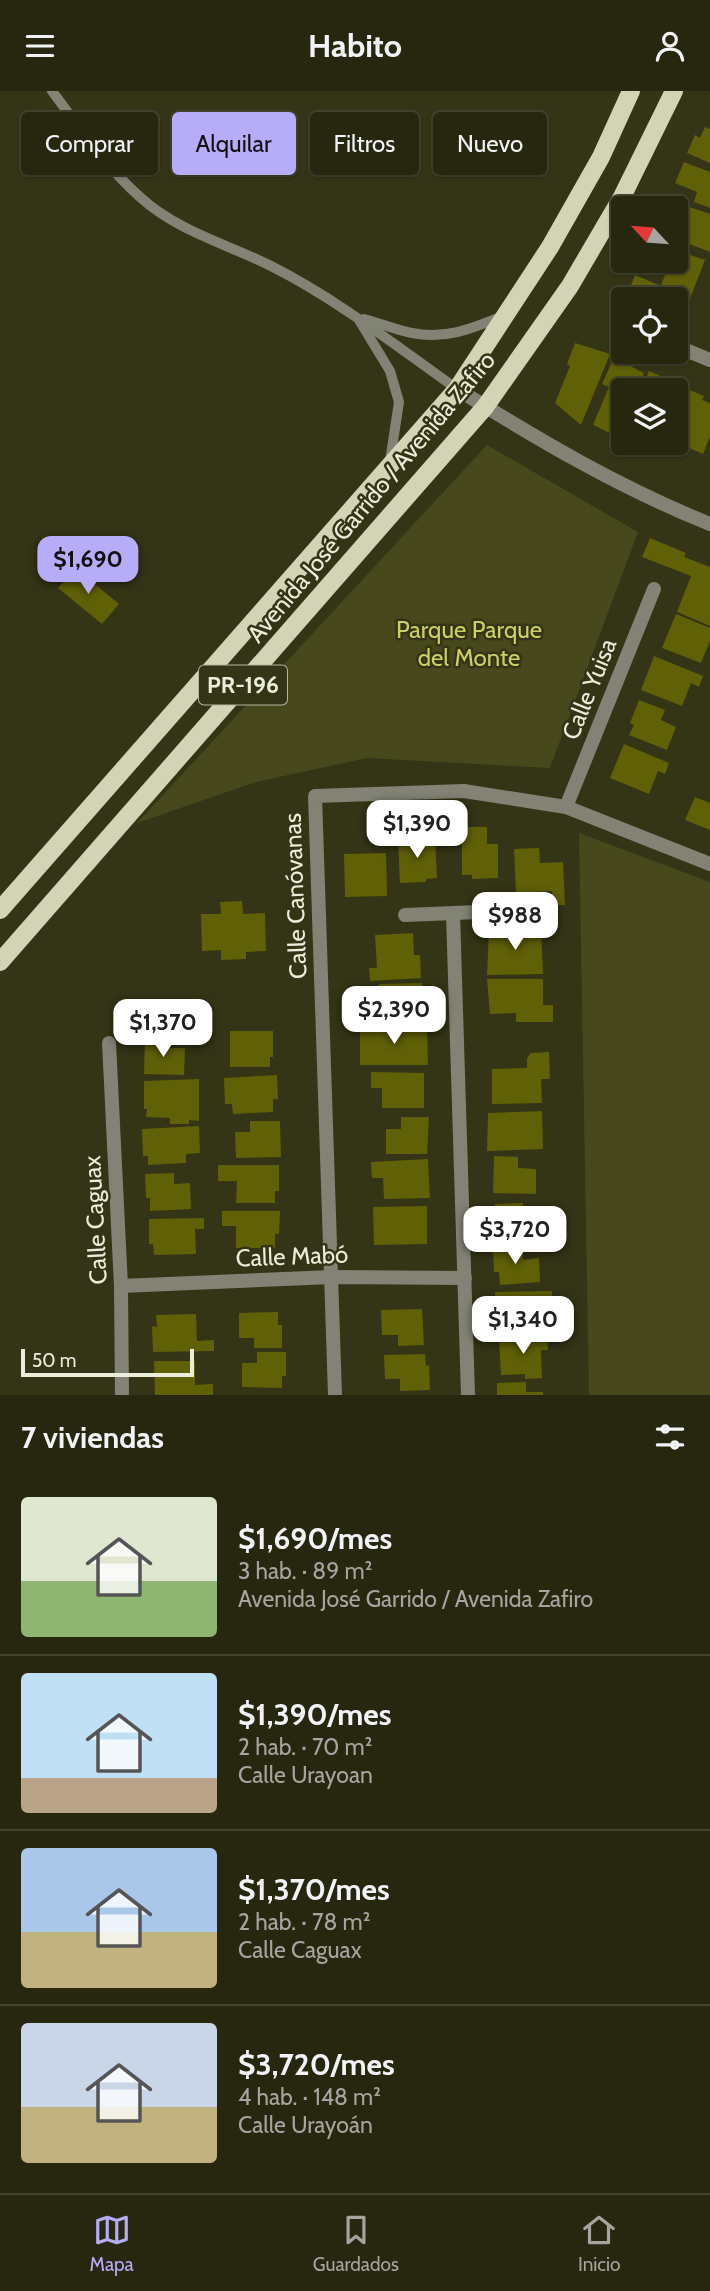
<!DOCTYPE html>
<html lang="es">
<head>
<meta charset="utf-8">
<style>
	:root { --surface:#272710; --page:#2f2f19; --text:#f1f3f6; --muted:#a4a59f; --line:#434430; --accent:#b6acf8 }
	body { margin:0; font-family:Cabin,sans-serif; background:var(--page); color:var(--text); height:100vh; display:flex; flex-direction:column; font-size:26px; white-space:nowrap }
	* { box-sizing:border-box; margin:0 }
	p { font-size:23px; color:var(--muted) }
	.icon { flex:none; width:38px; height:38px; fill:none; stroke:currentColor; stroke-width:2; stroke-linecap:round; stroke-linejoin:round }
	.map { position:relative; height:1304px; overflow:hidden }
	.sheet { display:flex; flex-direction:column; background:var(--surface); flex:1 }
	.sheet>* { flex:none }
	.hud { position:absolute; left:21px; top:21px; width:668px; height:63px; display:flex; gap:14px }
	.needle { width:46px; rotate:296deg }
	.buttons { position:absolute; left:611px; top:105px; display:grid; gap:14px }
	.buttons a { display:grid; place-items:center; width:77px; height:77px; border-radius:7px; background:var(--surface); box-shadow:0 2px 5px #0004,0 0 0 2px var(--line); font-size:35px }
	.scale { position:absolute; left:21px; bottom:18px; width:173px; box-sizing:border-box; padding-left:7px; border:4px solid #ebeddb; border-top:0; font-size:19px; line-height:24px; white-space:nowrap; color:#ebeddb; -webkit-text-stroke:5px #343416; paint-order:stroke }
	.price { position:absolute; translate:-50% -60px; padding:0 16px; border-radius:14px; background:#fff; color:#222; font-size:23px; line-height:46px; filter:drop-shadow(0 2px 4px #0008) }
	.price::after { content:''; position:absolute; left:50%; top:42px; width:21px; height:16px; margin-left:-10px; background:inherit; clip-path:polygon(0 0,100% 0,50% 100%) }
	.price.on { background:var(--accent); color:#111 }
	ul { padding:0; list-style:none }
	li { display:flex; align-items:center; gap:21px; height:175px; padding:0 21px }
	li+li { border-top:2px solid var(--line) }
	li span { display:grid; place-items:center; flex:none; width:196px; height:140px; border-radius:7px; color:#555 }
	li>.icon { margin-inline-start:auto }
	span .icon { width:84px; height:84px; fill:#fffc; stroke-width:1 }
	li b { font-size:30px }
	h2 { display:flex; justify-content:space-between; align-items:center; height:84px; padding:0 21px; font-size:30px }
	.pill { padding:0 24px; border-radius:7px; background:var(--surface); box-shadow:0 2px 5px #0004,0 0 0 2px var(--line); font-size:24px; line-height:63px }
	.pill.on { background:var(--accent); color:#111 }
	header { display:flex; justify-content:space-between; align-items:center; height:91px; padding:0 21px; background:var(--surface); font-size:32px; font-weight:800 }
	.tab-bar { display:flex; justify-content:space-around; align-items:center; height:98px; border-top:2px solid var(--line); background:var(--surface); font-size:19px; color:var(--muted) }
	.tab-bar a { display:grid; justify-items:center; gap:4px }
	.tab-bar .on { color:var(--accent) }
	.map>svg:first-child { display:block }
	.green { fill:#48481d }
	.building { fill:#606007 }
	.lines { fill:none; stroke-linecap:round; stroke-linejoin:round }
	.service { stroke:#828375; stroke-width:10 }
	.minor { stroke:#828375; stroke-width:14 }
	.tertiary { stroke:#828375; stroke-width:14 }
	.primary { stroke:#d2d4b6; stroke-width:18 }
	.labels { text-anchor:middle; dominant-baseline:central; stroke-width:5; stroke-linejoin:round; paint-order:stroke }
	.shield { fill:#343416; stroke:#b4b6a0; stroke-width:2 }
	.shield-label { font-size:23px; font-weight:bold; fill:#ebeddb }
	.street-label { font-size:24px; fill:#ebeddb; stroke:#343416 }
	.park-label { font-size:24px; fill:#cdcf64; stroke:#343416 }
</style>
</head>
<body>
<header><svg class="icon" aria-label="menu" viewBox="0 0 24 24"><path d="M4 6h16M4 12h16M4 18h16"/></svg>Habito<svg class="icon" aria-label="person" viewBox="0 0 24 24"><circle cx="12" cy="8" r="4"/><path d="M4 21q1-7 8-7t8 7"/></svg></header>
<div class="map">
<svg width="710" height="1304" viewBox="0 0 710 1304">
	<rect width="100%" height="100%" fill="#343416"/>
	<!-- green -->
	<g class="green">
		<path d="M487,354L638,441L550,677L367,667L256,691L137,732Z"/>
		<path d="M579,742L710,791V1304H589Z"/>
	</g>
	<!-- building -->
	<g class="building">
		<path d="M705,36L710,38V72L687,62L695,44L700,47Z"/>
		<path d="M684,71L710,81V117L694,111L697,101L675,92Z"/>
		<path d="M669,109L710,123V161L679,149L682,140L676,137V117H665Z"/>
		<path d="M676,159L705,169L689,210L683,208L676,227V208H630L634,198L630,197L635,184L661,195L666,181L638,170H676Z"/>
		<path d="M575,252L610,263L581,334L555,312L570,275L567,273Z"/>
		<path d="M615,264L633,272L632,276L644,282L636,299H623V323L614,344L593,334L609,296L602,293Z"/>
		<path d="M649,280L683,295L676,313V299H641Z"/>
		<path d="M687,298L704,305L702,309L710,312V346L703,363L685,355L683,360L671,355L676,352V345L682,330L676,325Z"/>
		<path d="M650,447L686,462L684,466L710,476V535L677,521L691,485L642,466Z"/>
		<path d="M75,477L119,513L102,533L58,497Z"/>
		<path d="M676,523L710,537V550L701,572L662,557Z"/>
		<path d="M654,565L703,585L699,596L691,592L682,615L641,599Z"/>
		<path d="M639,609L665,619L661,629L676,636L667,659L629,644L634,634L630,632Z"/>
		<path d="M624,653L669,672L665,683L658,680L649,703L610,687Z"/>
		<path d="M695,706L710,712V739L685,729Z"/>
		<path d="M462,736H487V753H498V787L472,788V784H462Z"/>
		<path d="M435,747L437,787L426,788V791L400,792L398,750Z"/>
		<path d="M539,757L540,772L563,771L565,814H553L552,800L516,802L514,758Z"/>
		<path d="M386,762L387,805L345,806L344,763Z"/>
		<path d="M242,810L243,823L265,822L266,860L246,861V868L221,869V859L202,860L201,823H221L220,811Z"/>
		<path d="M541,837L543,883L487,884L489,839Z"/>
		<path d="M413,842L414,864H420L421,887L370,890L369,877H377L375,844Z"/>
		<path d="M487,888H543V914H553V931H516V922L490,923Z"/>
		<path d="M422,892L423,916H418L419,927L380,928L379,893Z"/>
		<path d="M427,935L428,974H360V936Z"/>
		<path d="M230,940H273V966H270V976H230Z"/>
		<path d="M145,949H168V957H185L184,984L144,983Z"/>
		<path d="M549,961L550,988H541L542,1012L492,1013V978L527,977V967L531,962Z"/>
		<path d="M371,981L424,982V1017H382V997H371Z"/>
		<path d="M277,984L278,1008H273V1021L233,1023L232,1013H225L224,987Z"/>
		<path d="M199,988V1030L189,1029V1033H170V1027L146,1026L147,1018H144V990Z"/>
		<path d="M542,1020L543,1058L487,1060L488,1022Z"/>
		<path d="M401,1026H429L427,1063H386V1038H401Z"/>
		<path d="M250,1030H280L281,1066L236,1067L235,1041H250Z"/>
		<path d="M199,1035L200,1062L186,1063V1072L148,1074V1065H143L142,1038Z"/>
		<path d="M494,1065L518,1066V1077L536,1078V1103L493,1102Z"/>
		<path d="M428,1068L430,1107L384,1108L383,1087H372L371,1071Z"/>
		<path d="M218,1074H279V1100H275V1112H236L237,1090H218Z"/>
		<path d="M174,1082V1093L190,1092L191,1118L150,1120V1107H146L145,1083Z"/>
		<path d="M523,1112V1123H540V1148H500V1140H495V1113Z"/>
		<path d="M427,1115V1153L374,1154L373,1116Z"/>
		<path d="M222,1120H280L279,1143H275V1157H236V1135H222Z"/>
		<path d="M204,1127V1138H195L196,1163L154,1164L153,1153H149V1128Z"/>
		<path d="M522,1155L523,1169L539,1167L540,1191L500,1194L499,1181H494L493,1156Z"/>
		<path d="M552,1200L553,1237L496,1238L495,1201Z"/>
		<path d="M422,1218L424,1254L398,1255V1244H382L381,1219Z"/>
		<path d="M278,1221V1234H282V1257H254V1247H239V1222Z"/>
		<path d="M196,1223L197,1250L214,1249V1260L153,1261L152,1235L157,1236L156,1224Z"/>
		<path d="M547,1245L548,1259H541L542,1287L525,1288V1283L501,1284L499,1248Z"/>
		<path d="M257,1261H286V1285H282V1297L242,1296V1272H257Z"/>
		<path d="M425,1263L426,1275L429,1274L430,1299L400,1300V1288H385L384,1264Z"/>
		<path d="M154,1270H195V1294L213,1293V1304H155Z"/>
		<path d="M526,1291V1301H543V1304H497V1292Z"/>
	</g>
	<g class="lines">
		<!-- service -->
		<g class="service">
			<path d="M52,0C79,36 106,76 140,106C177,140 227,153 271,175C335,207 398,256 457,298"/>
			<path d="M364,228C380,232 396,239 412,242C445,249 473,237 503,225"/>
			<path d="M359,229L390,280L399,311L390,370"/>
		</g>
		<!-- minor -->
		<g class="minor">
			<path d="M676,255L710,269"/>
			<path d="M566,716L654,498"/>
			<path d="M453,823L468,1304"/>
			<path d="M405,824L503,820"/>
			<path d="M109,952L121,1195L122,1304"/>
			<path d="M121,1195L332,1186L465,1187"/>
			<path d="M335,1304L315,705L464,700L566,716L710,773"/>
		</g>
		<!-- tertiary -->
		<path class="tertiary" d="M457,298C539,349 620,397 710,433"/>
		<!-- primary -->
		<g class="primary">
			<path d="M0,819L457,298L550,156L601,66L631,0"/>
			<path d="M0,871L485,316L570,195L622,106L674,0"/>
		</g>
	</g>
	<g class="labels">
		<!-- shield labels -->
		<rect class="shield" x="199" y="574.5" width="88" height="39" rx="5"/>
		<g class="shield-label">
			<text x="243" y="594">PR-196</text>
		</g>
		<!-- street labels -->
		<g class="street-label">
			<text transform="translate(371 406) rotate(-50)">Avenida José Garrido / Avenida Zafiro</text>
			<text transform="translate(589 598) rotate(-68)">Calle Yuisa</text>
			<text transform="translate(295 805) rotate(-92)">Calle Canóvanas</text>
			<text transform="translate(95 1129) rotate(-93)">Calle Caguax</text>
			<text transform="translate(292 1165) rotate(-2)">Calle Mabó</text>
		</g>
		<!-- park labels -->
		<g class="park-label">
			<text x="469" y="538">Parque Parque<tspan x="469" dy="28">del Monte</tspan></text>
		</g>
	</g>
</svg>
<div class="buttons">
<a><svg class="needle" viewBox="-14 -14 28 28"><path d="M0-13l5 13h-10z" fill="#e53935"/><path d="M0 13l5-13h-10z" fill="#a4a59f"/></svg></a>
<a><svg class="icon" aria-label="locate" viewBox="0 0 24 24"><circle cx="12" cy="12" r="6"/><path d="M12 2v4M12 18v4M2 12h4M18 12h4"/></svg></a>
<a><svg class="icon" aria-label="layers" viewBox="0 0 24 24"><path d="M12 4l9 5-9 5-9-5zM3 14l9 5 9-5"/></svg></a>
</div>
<div class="scale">50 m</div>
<b class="price on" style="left:88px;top:505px">$1,690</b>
<b class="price" style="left:417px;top:769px">$1,390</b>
<b class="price" style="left:515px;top:861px">$988</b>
<b class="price" style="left:394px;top:955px">$2,390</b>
<b class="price" style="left:163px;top:968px">$1,370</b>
<b class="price" style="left:515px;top:1175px">$3,720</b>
<b class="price" style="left:523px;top:1265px">$1,340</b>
<div class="hud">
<a class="pill">Comprar</a>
<a class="pill on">Alquilar</a>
<a class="pill">Filtros</a>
<a class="pill">Nuevo</a>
</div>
</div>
<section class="sheet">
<h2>7 viviendas<svg class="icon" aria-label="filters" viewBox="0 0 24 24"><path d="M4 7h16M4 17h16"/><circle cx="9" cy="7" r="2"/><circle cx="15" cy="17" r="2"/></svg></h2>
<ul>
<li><span style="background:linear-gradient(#dfe7d0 60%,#8fb573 0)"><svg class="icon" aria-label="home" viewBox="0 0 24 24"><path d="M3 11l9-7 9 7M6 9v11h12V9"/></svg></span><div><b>$1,690/mes</b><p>3 hab. · 89 m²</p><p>Avenida José Garrido / Avenida Zafiro</p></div></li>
<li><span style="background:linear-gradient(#bfe0f5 75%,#b9a48a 0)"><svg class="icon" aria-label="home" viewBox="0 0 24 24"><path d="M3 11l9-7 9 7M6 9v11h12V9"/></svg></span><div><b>$1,390/mes</b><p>2 hab. · 70 m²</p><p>Calle Urayoan</p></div></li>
<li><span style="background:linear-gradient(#a9c7e8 60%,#c2b280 0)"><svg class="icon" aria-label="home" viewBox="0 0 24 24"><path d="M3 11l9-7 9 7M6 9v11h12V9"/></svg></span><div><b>$1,370/mes</b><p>2 hab. · 78 m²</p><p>Calle Caguax</p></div></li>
<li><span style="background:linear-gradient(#c9d6e8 60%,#c2b280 0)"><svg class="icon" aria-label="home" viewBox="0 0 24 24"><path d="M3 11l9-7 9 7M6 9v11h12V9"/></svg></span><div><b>$3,720/mes</b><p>4 hab. · 148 m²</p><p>Calle Urayoán</p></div></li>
</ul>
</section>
<nav class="tab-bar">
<a class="on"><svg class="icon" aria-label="map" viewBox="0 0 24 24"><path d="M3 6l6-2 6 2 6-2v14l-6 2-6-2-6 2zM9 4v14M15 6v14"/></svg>Mapa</a>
<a><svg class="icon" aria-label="saved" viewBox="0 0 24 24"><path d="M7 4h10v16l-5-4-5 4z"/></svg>Guardados</a>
<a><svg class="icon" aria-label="home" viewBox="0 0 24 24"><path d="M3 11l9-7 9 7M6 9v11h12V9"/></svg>Inicio</a>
</nav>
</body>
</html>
